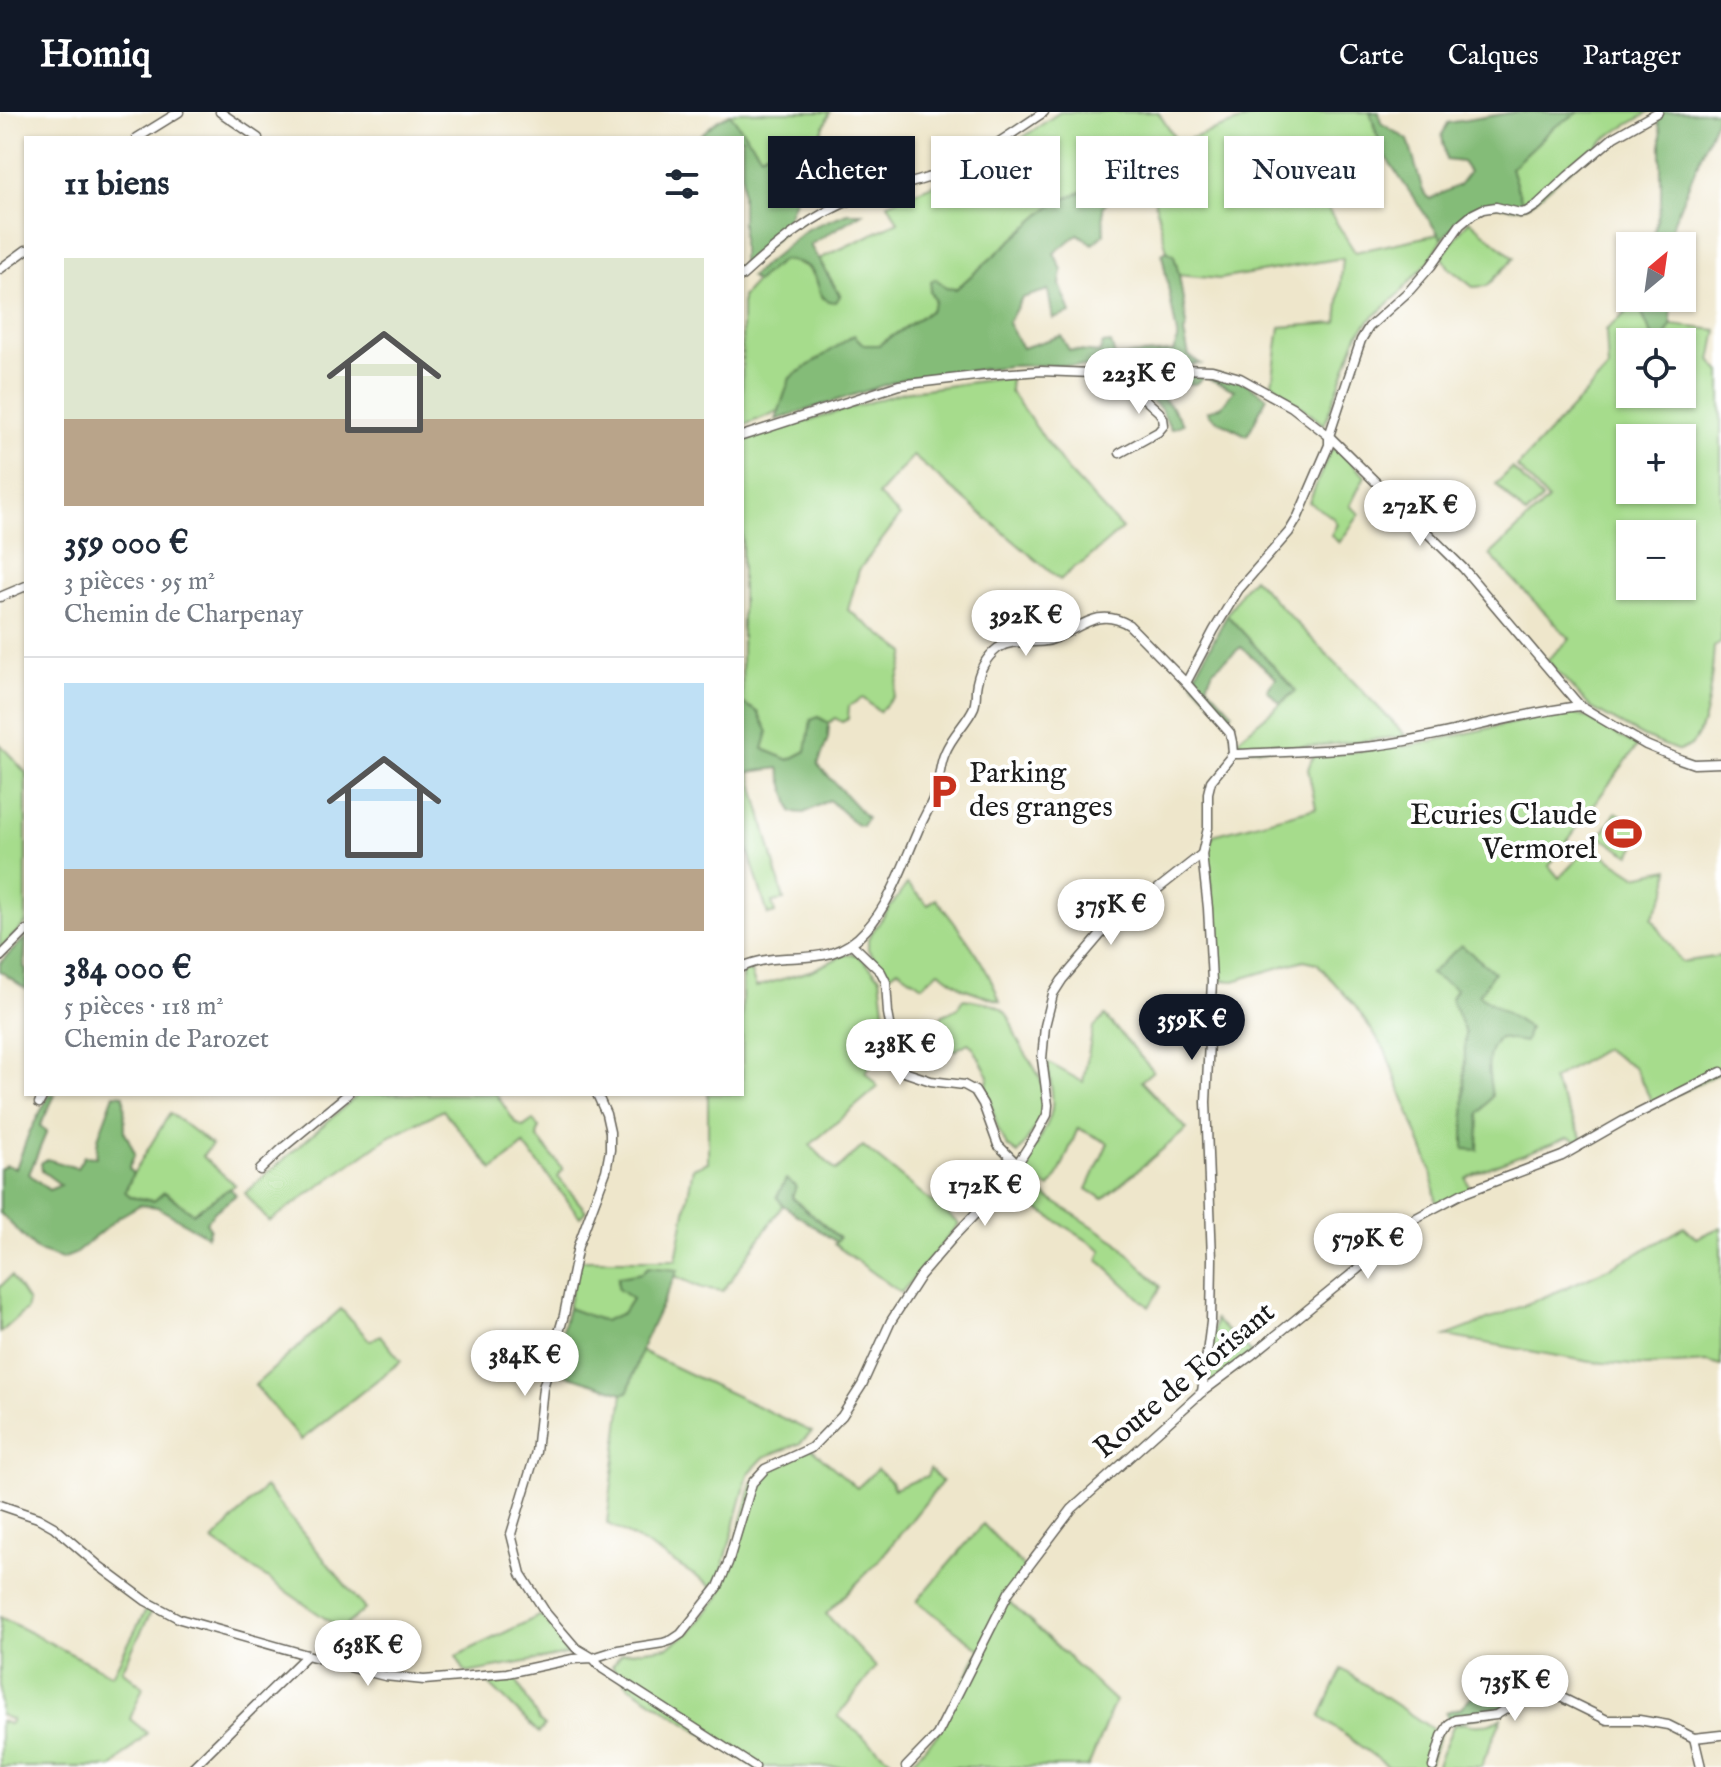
<!DOCTYPE html>
<html lang="fr">
<head>
<meta charset="utf-8">
<style>
	:root { --surface:#fff; --page:#f6f6f7; --text:#1f2937; --muted:#747a83; --line:#e0e1e3; --accent:#111827 }
	body { margin:0; font-family:"IM FELL English",serif; background:var(--page); color:var(--text); height:100vh; display:flex; flex-direction:column; font-size:30px; white-space:nowrap }
	* { box-sizing:border-box; margin:0 }
	p { font-size:26px; color:var(--muted) }
	.icon { flex:none; width:44px; height:44px; fill:none; stroke:currentColor; stroke-width:2; stroke-linecap:round; stroke-linejoin:round }
	.map { position:relative; flex:1; overflow:hidden }
	.drawer { position:absolute; left:24px; top:24px; width:720px; height:960px; display:flex; flex-direction:column; background:var(--surface); border-radius:0px; box-shadow:0 2px 6px #0004 }
	.drawer>* { flex:none }
	.top-card { position:absolute; left:768px; top:24px; width:760px; height:72px; display:flex; gap:16px }
	.needle { width:52px; rotate:29deg }
	.buttons { position:absolute; left:1616px; top:120px; display:grid; gap:16px }
	.buttons a { display:grid; place-items:center; width:80px; height:80px; border-radius:0px; background:var(--surface); box-shadow:0 2px 6px #0004; font-size:40px }
	.price { position:absolute; translate:-50% -68px; padding:0 18px; border-radius:28px; background:#fff; color:#222; font-size:26px; line-height:52px; filter:drop-shadow(0 2px 4px #0008) }
	.price::after { content:''; position:absolute; left:50%; top:48px; width:24px; height:18px; margin-left:-12px; background:inherit; clip-path:polygon(0 0,100% 0,50% 100%) }
	.price.current { background:var(--accent); color:#fff }
	ul { padding:0; list-style:none }
	li { display:grid; align-content:center; gap:16px; height:424px; padding:0 40px }
	li+li { border-top:2px solid var(--line) }
	li span { display:grid; place-items:center; height:248px; border-radius:0px; color:#555 }
	li>.icon { margin-inline-start:auto }
	span .icon { width:144px; height:144px; fill:#fffc; stroke-width:1 }
	li b { font-size:34px }
	h2 { display:flex; justify-content:space-between; align-items:center; height:96px; padding:0 40px; font-size:34px }
	.chip { padding:0 28px; border-radius:0px; background:var(--surface); box-shadow:0 2px 6px #0004; font-size:28px; line-height:72px }
	.chip.current { background:var(--accent); color:#fff }
	header { display:flex; align-items:center; gap:48px; box-sizing:border-box; height:112px; padding:0 40px; background:var(--accent); color:#fff }
	header strong { font-size:38px }
	nav { display:flex; gap:44px; margin-inline-start:auto; font-size:28px }
	.map>svg:first-child { display:block }
	.green { fill:#a6dc8c; stroke:#617c54; stroke-width:2; fill-rule:evenodd }
	.forest { fill:#84bc78; stroke:#506c4a; stroke-width:2 }
	.lines { fill:none; stroke-linecap:round; stroke-linejoin:round }
	.street-casing { stroke:#666359; stroke-width:11 }
	.street { stroke:#fff; stroke-width:8 }
	.labels { text-anchor:middle; dominant-baseline:central; stroke-width:8; stroke-linejoin:round; paint-order:stroke }
	.poi-label { font-size:30px; fill:#1c1c1c; stroke:#fff; text-anchor:start }
	.street-label { font-size:30px; fill:#1c1c1c; stroke:#fff }
</style>
</head>
<body>
<header>
<strong>Homiq</strong>
<nav><a>Carte</a><a>Calques</a><a>Partager</a></nav>
</header>
<div class="map">
<svg width="1721" height="1655" viewBox="0 0 1721 1655">
	<rect width="100%" height="100%" fill="#fff"/>
	<filter id="ink" filterUnits="userSpaceOnUse"><feTurbulence type="fractalNoise" baseFrequency=".0125" numOctaves="2"/><feDisplacementMap in="SourceGraphic" scale="16" xChannelSelector="R" yChannelSelector="G"/><feConvolveMatrix kernelMatrix="1 2 1 2 8 2 1 2 1" color-interpolation-filters="sRGB"/></filter>
	<filter id="wash" filterUnits="userSpaceOnUse"><feTurbulence type="fractalNoise" baseFrequency=".006" numOctaves="4" result="noise"/><feDisplacementMap in="SourceGraphic" scale="32" xChannelSelector="R" yChannelSelector="G"/><feGaussianBlur stdDeviation="1.8" result="paint"/><feColorMatrix in="noise" values="0 0 0 0 0 0 0 0 0 0 0 0 0 0 0 0 0 1.4 0 .05"/><feComposite in="paint" operator="in"/></filter>
	<g filter="url(#wash)">
		<rect width="100%" height="100%" fill="#eee6cb"/>
		<!-- green -->
		<g class="green">
			<path d="M734,0H830L811,46L784,31L761,43L730,2Z"/>
			<path d="M1060,0H1158L1178,31L1266,0H1370L1383,41L1312,72L1355,140L1439,122L1442,127L1430,148L1398,183L1369,209L1358,222L1324,313L1272,271L1280,215L1337,211L1343,146L1219,167L1179,163L1174,144L1167,139L1149,66L1122,75L1107,69L1053,92L956,177L930,179L935,189L931,198L879,233H864L853,224L790,266L779,299L742,314V185L760,165L782,148C812,151 813,160 823,186L840,183L819,147L898,110L888,91L955,64L1006,37Z"/>
			<path d="M1579,0H1650L1610,23L1534,89L1522,91L1511,56L1553,16Z"/>
			<path d="M1469,108L1514,146L1487,174L1473,175L1449,156L1442,144Z"/>
			<path d="M1637,191L1655,230H1630V282H1682V230H1662L1671,213L1717,218L1711,249L1721,260V531L1714,535C1712,560 1709,616 1690,634C1689,634 1679,639 1679,639L1644,625L1591,596L1547,548L1570,527L1490,443L1548,388L1517,355L1608,257L1606,218ZM1630,326H1682V378H1630ZM1630,422H1682V474H1630Z"/>
			<path d="M1011,265L1010,279L1068,359L1122,417L1084,450L1076,454L1060,468L913,344L878,383L900,404L859,458L848,498L906,541L893,585L879,600L863,586L849,594L848,607L842,610L835,606L829,611L818,605L806,639L789,648L763,637L758,600L742,591V329L903,280Z"/>
			<path d="M1336,336L1365,364L1350,394L1360,402L1339,431L1331,423L1337,412L1332,405L1309,390L1330,339Z"/>
			<path d="M1512,356L1542,387L1526,403L1496,372Z"/>
			<path d="M1253,466L1406,624L1316,634L1250,637L1242,633L1238,627L1296,579L1227,503L1243,477Z"/>
			<path d="M1558,601L1576,602L1589,607L1637,634L1549,754L1559,766L1590,734L1636,764L1669,757L1667,778L1652,806L1681,850L1721,844V960L1654,994L1634,955L1604,937L1552,968L1583,1027L1576,1029L1569,1025L1482,1058L1466,1066L1471,1079L1437,1095L1431,1058L1385,938L1355,894L1317,851L1304,848L1234,869L1219,868L1208,739L1213,723L1316,696L1308,657L1313,644L1414,633Z"/>
			<path d="M0,632L26,661V811L0,837Z"/>
			<path d="M750,660L784,788L772,790L775,801L768,803L742,718V661Z"/>
			<path d="M1616,700L1646,717L1630,743L1600,725Z"/>
			<path d="M907,772L928,793L936,787C961,819 986,850 1000,889L963,876L939,859L922,874L898,857L889,864L868,838V826Z"/>
			<path d="M857,842L880,865L888,931L882,943L865,960L878,975L810,1033L836,1059L863,1034L959,1112L901,1181L834,1132L839,1126L792,1085H777L783,1093L723,1179L702,1176L675,1164L678,1159L632,1187L623,1201L604,1210L568,1196L578,1148H676L693,1056L708,1050V982H742V861L750,858L756,875L813,858L844,843Z"/>
			<path d="M963,887C975,889 996,890 1005,900C1012,907 1013,920 1018,929C1029,950 1046,965 1044,991C1042,1010 1028,1026 1018,1042L1007,1034L998,1017L986,974L989,964L973,935L968,931L954,939L936,913L943,903L958,896Z"/>
			<path d="M1105,904L1153,959L1141,969L1187,1017L1103,1087L1087,1077L1108,1031L1078,1016L1059,1062L1050,1076L1021,1059C1030,1043 1051,1012 1052,995C1054,980 1049,964 1047,950L1083,970L1093,916Z"/>
			<path d="M359,982H496L515,1010L523,1015L533,1008L539,1016L537,1025L563,1057L558,1065L586,1099L580,1105L524,1033L493,1058L443,998L390,1024L269,1110L245,1081Z"/>
			<path d="M170,1001L212,1033L202,1044L235,1073L193,1101L165,1080L154,1089L130,1085L125,1080L133,1062Z"/>
			<path d="M1019,1067L1117,1130L1161,1175L1149,1195L1098,1148L1102,1138L1008,1078Z"/>
			<path d="M1684,1115L1696,1126L1721,1115V1254L1707,1250L1646,1254L1591,1250L1446,1224C1527,1193 1610,1160 1684,1115Z"/>
			<path d="M11,1164L28,1190L26,1198L0,1221V1175Z"/>
			<path d="M341,1197L370,1229L380,1223L401,1249L301,1328L255,1273Z"/>
			<path d="M1215,1208L1252,1241L1213,1270L1209,1268Z"/>
			<path d="M641,1239L812,1320L799,1332L764,1345L748,1362L722,1460L713,1475L648,1434L607,1411L623,1281L628,1280Z"/>
			<path d="M811,1336L857,1376L877,1357L891,1370L894,1377L927,1364L930,1357L942,1370L876,1452L826,1502L876,1555L838,1604L899,1655H755L629,1574L612,1554L622,1541L668,1535L689,1521L719,1485L730,1453L752,1371L765,1357Z"/>
			<path d="M265,1375L365,1497L344,1515L339,1516L213,1429Z"/>
			<path d="M983,1412L1026,1457L1006,1487L1115,1589L1088,1655H906L937,1623L980,1537L917,1489Z"/>
			<path d="M148,1494L152,1498L122,1558L143,1575L130,1607L147,1621L112,1655H0V1609L9,1612L12,1608L0,1603V1505L112,1563Z"/>
			<path d="M541,1503L573,1541L468,1561L464,1558L456,1544Z"/>
			<path d="M1342,1557L1440,1622L1428,1655H1389L1320,1605Z"/>
			<path d="M515,1565L539,1609L545,1614L539,1621L487,1570Z"/>
			<path d="M1502,1606L1481,1655H1436L1453,1614C1466,1608 1469,1615 1481,1613C1488,1612 1496,1609 1502,1606Z"/>
		</g>
		<!-- forest -->
		<g class="forest">
			<path d="M1370,0H1379L1381,11L1408,28L1423,79L1430,87L1459,73L1469,60L1462,50L1446,48L1442,23L1448,11L1515,0H1579L1553,16L1511,56L1522,90L1534,89C1518,105 1496,87 1477,95C1463,101 1453,116 1442,127L1383,41Z"/>
			<path d="M1658,0H1719L1674,109L1670,123V134H1651L1661,90V21L1656,2Z"/>
			<path d="M730,2L761,43L784,31L811,46L782,121L742,157V26H697L718,8Z"/>
			<path d="M1107,69L1122,75L1103,95L1104,122L1093,132L1078,122L1054,141L1062,158L1060,173L1071,201L1053,207L1048,178L1022,186L1008,211L1022,236L1061,224L1069,238L1099,241L1103,232L1111,231L1115,244L1173,240L1178,228L1162,142L1167,139L1174,144L1179,163L1187,213L1184,221L1189,244L1201,252L1113,257L1060,253L1009,254L903,267L776,308L790,266L854,223L864,233H879L931,198L935,189L930,179L931,170L936,167L946,176L956,177L1053,92Z"/>
			<path d="M847,101H862L810,133L840,184L836,190C816,189 821,173 813,160C806,150 793,149 782,148L756,170L750,165L807,117Z"/>
			<path d="M1640,186H1671V213L1662,230H1655L1637,191Z"/>
			<path d="M1181,259L1217,262L1242,269L1267,285L1247,324C1235,316 1214,310 1207,299L1222,294L1234,278L1205,265L1195,272L1156,269L1153,276L1170,293L1183,312L1171,317L1161,297L1126,266L1130,264Z"/>
			<path d="M1227,503L1296,579L1280,591L1267,578L1276,566L1241,535L1213,558L1207,573L1232,600L1227,607L1192,569Z"/>
			<path d="M742,591L758,600L768,620L763,637L789,648L806,639L811,608L818,605L829,611L828,626L818,653L867,706L862,714L857,713L829,688L804,701L792,700L779,656L742,661Z"/>
			<path d="M26,825L24,855L26,857V877L0,859V851Z"/>
			<path d="M1461,833L1494,860L1479,883L1529,916L1525,930L1499,926C1483,943 1489,962 1492,984L1479,1002L1478,1038L1464,1037L1465,921L1451,886L1456,877L1430,862Z"/>
			<path d="M50,982L55,983L40,1014L47,1019L29,1062L49,1078L61,1073L42,1059L41,1051L47,1047L77,1056L84,1044L96,1045L98,1026L114,982L124,983L125,1020L135,1041L129,1056L133,1062L125,1079L130,1085L154,1089L164,1080L193,1101L230,1076L236,1083L214,1100L206,1110L210,1116L207,1124L157,1095L140,1093L119,1105L75,1142L62,1147L38,1139L0,1101V1057L6,1053L16,1056L29,1021Z"/>
			<path d="M786,1067L796,1074L792,1086L839,1126L836,1130L783,1093L777,1085Z"/>
			<path d="M648,1155L678,1158L643,1232L628,1280L623,1281L551,1258L568,1196L604,1209L623,1201L632,1187L618,1177V1165L642,1161Z"/>
			<path d="M342,1519L346,1524L373,1557L317,1539Z"/>
			<path d="M1503,1553L1524,1587L1504,1599L1449,1612L1446,1600L1460,1596Z"/>
		</g>
	</g>
	<g filter="url(#ink)">
		<g class="lines">
			<defs>
				<g id="street">
					<path d="M220,0L258,26"/>
					<path d="M137,26L179,0"/>
					<path d="M0,157L26,138"/>
					<path d="M742,164C776,133 814,101 857,86C886,76 917,71 945,60C980,44 1013,21 1044,0"/>
					<path d="M1117,262L1159,300L1163,306L1164,313L1158,320L1120,341"/>
					<path d="M742,324L899,273L984,263L1041,259L1117,262L1180,257L1212,258L1240,266L1292,295L1329,324L1463,456L1580,594L1646,633L1677,646L1694,652L1721,651"/>
					<path d="M0,485L26,474"/>
					<path d="M1186,571L1214,518L1239,477L1289,420L1297,407L1329,333V324L1361,228L1369,215L1410,178L1431,154L1460,113L1473,102L1483,97L1496,95L1520,101L1526,100L1537,93L1568,64L1614,25L1658,0"/>
					<path d="M1233,642C1280,640 1327,639 1374,634C1444,625 1511,602 1580,594"/>
					<path d="M852,832L881,860L886,870L888,901L897,950L904,960L931,969L964,973L975,979L983,992L998,1033L1017,1052"/>
					<path d="M0,845L26,819"/>
					<path d="M742,855C786,835 828,861 866,818C890,792 903,753 917,721C922,708 930,696 935,682C940,669 939,654 945,641C952,623 967,611 974,595C976,590 976,583 976,577C978,560 984,547 998,536C1016,524 1037,535 1056,526C1082,514 1100,495 1129,513L1186,571L1230,621L1232,630L1233,642"/>
					<path d="M597,982L606,1002L610,1020V1038L606,1059L578,1134L564,1203L543,1276L536,1340L511,1422L521,1462L546,1501L576,1536L593,1546L618,1538L663,1531L672,1528L681,1522L718,1475L728,1451L752,1371L765,1357L811,1336L842,1304L862,1273L891,1209L920,1164L957,1121L1005,1071L1036,1023L1047,1003L1048,993L1042,947L1045,914L1053,882L1062,868L1102,821L1202,742"/>
					<path d="M39,991L44,982"/>
					<path d="M260,1058L285,1034L348,982"/>
					<path d="M1202,1280L1211,1210L1212,1147L1206,990L1212,869L1208,796L1202,742L1208,716V681L1211,669L1233,642"/>
					<path d="M0,1393L38,1406L54,1415L99,1454L146,1489L180,1507L353,1556L385,1564L424,1568L507,1561L573,1547L593,1546L603,1557L755,1655"/>
					<path d="M1694,1626L1701,1655"/>
					<path d="M193,1655L307,1543"/>
					<path d="M906,1655L937,1623L1009,1480L1072,1397L1202,1280L1253,1242L1375,1143L1403,1113L1461,1082L1562,1044L1623,1009L1721,960"/>
					<path d="M1433,1655L1442,1624L1449,1612L1455,1608L1496,1603L1532,1581L1546,1578L1607,1608H1639L1668,1613L1694,1626L1721,1623"/>
				</g>
			</defs>
			<!-- street casing -->
			<use href="#street" class="street-casing"/>
			<!-- street -->
			<use href="#street" class="street"/>
		</g>
	</g>
	<!-- icons -->
	<defs>
		<symbol id="parking-bare" viewBox="-9 -9 18 18"><path d="M-3.5-5.5H1a3.5 3.5 0 0 1 0 7H-1V5.5H-3.5ZM-1-3.4V-.6H.8a1.4 1.4 0 0 0 0-2.8Z" fill="#c8321e" stroke="#fff" stroke-width="2.5" paint-order="stroke"/></symbol>
		<symbol id="stadium-bare" viewBox="-9 -9 18 18"><path d="M0-5a6.5 5 0 1 0 0 10a6.5 5 0 1 0 0-10ZM-3.5-1.8h7v3.6h-7Z" fill="#c8321e" stroke="#fff" stroke-width="2.5" paint-order="stroke"/></symbol>
	</defs>
	<g fill-rule="evenodd">
		<use href="#parking-bare" x="918" y="654" width="51" height="51"/>
		<use href="#stadium-bare" x="1598" y="696" width="51" height="51"/>
	</g>
	<g class="labels">
		<!-- poi labels -->
		<g class="poi-label">
			<text x="969" y="662">Parking<tspan x="969" dy="34">des granges</tspan></text>
			<text x="1597" y="704" text-anchor="end">Ecuries Claude<tspan x="1597" dy="34">Vermorel</tspan></text>
		</g>
		<!-- street labels -->
		<g class="street-label">
			<text transform="translate(1185 1269) rotate(-40)">Route de Forisant</text>
		</g>
	</g>
</svg>
<div class="buttons">
<a><svg class="needle" viewBox="-14 -14 28 28"><path d="M0-13l5 13h-10z" fill="#e53935"/><path d="M0 13l5-13h-10z" fill="#747a83"/></svg></a>
<a><svg class="icon" aria-label="locate" viewBox="0 0 24 24"><circle cx="12" cy="12" r="6"/><path d="M12 2v4M12 18v4M2 12h4M18 12h4"/></svg></a>
<a>+</a>
<a>−</a>
</div>
<b class="price" style="left:1139px;top:304px">223K €</b>
<b class="price" style="left:1420px;top:436px">272K €</b>
<b class="price" style="left:1026px;top:546px">392K €</b>
<b class="price" style="left:1111px;top:835px">375K €</b>
<b class="price current" style="left:1192px;top:950px">359K €</b>
<b class="price" style="left:900px;top:975px">238K €</b>
<b class="price" style="left:985px;top:1116px">172K €</b>
<b class="price" style="left:1368px;top:1169px">579K €</b>
<b class="price" style="left:525px;top:1286px">384K €</b>
<b class="price" style="left:368px;top:1576px">638K €</b>
<b class="price" style="left:1515px;top:1611px">735K €</b>
<div class="top-card">
<a class="chip current">Acheter</a>
<a class="chip">Louer</a>
<a class="chip">Filtres</a>
<a class="chip">Nouveau</a>
</div>
<section class="drawer">
<h2>11 biens<svg class="icon" aria-label="filters" viewBox="0 0 24 24"><path d="M4 7h16M4 17h16"/><circle cx="9" cy="7" r="2"/><circle cx="15" cy="17" r="2"/></svg></h2>
<ul>
<li><span style="background:linear-gradient(#dfe7d0 65%,#b9a48a 0)"><svg class="icon" aria-label="home" viewBox="0 0 24 24"><path d="M3 11l9-7 9 7M6 9v11h12V9"/></svg></span><div><b>359 000 €</b><p>3 pièces · 95 m²</p><p>Chemin de Charpenay</p></div></li>
<li><span style="background:linear-gradient(#bfe0f5 75%,#b9a48a 0)"><svg class="icon" aria-label="home" viewBox="0 0 24 24"><path d="M3 11l9-7 9 7M6 9v11h12V9"/></svg></span><div><b>384 000 €</b><p>5 pièces · 118 m²</p><p>Chemin de Parozet</p></div></li>
</ul>
</section>
</div>
</body>
</html>
